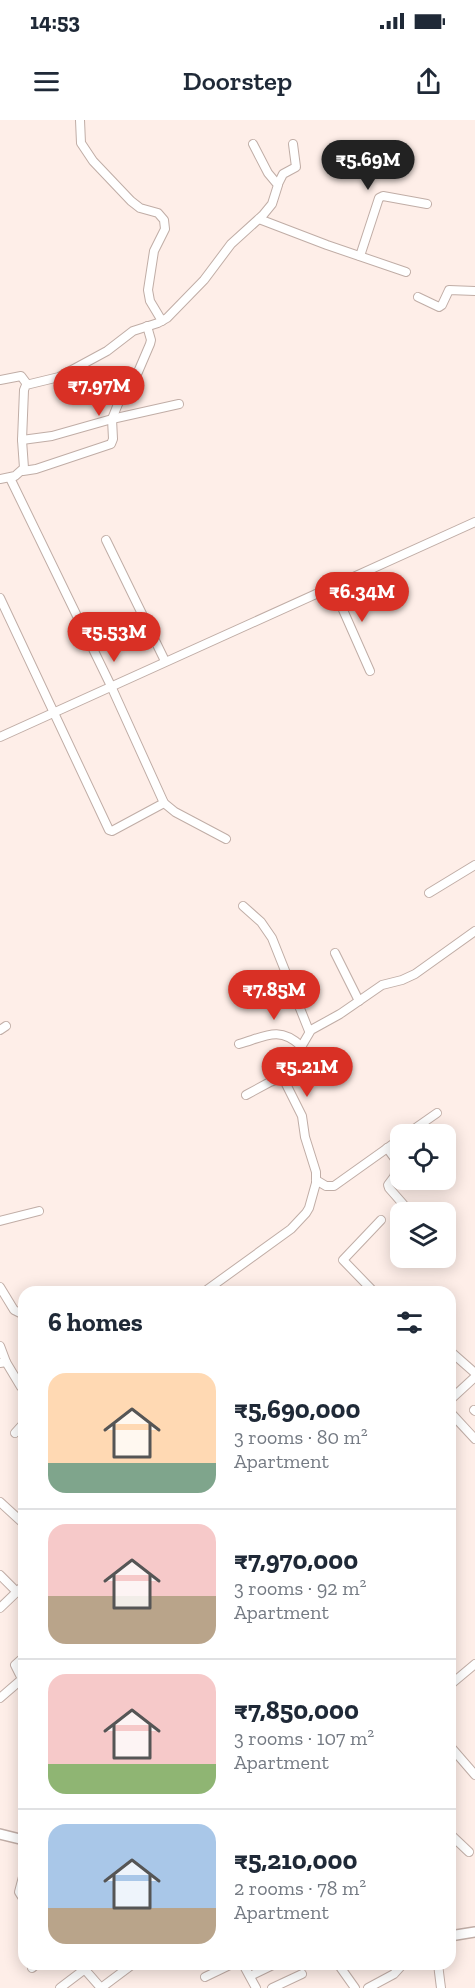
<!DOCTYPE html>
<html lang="en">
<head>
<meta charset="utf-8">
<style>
	:root { --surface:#fff; --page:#f2f2f3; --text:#1f2937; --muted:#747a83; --line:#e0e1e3; --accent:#d93025 }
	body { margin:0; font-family:"Zilla Slab",serif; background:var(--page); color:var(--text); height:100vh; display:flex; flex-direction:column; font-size:22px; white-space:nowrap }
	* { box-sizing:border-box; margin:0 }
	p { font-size:20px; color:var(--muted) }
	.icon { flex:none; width:33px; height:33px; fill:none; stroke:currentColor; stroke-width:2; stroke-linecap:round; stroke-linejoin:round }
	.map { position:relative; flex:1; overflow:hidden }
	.sheet { position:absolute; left:18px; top:1166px; width:438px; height:684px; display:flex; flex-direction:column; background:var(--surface); border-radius:18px; box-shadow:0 3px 15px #0003 }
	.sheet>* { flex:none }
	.tools { position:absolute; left:390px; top:1004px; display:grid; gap:12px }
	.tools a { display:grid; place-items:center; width:66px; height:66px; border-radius:12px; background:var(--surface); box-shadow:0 3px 15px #0003; font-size:30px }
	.price { position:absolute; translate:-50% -51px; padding:0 14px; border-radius:21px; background:var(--accent); color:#fff; font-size:20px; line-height:39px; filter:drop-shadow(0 2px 3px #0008) }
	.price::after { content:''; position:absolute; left:50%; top:36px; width:18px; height:14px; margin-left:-9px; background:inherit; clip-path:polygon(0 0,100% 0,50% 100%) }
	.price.on { background:#222; color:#fff }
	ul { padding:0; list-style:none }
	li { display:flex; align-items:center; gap:18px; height:150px; padding:0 30px }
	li+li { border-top:2px solid var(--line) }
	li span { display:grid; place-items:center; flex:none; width:168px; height:120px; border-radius:18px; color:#555 }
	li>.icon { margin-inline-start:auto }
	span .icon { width:72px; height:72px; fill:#fffc; stroke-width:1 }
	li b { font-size:26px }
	h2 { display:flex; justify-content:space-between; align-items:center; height:72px; padding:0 30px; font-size:26px }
	.status { display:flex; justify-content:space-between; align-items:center; height:42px; padding:0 30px; background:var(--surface); direction:ltr }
	.status svg { height:16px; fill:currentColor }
	header { display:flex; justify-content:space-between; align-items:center; height:78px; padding:0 30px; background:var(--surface); font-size:27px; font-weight:600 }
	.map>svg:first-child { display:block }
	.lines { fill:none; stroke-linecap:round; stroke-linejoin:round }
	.minor-casing { stroke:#c0ada6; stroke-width:10 }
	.tertiary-casing { stroke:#c0ada6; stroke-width:12 }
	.minor { stroke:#fff; stroke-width:8 }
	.tertiary { stroke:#fff; stroke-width:9 }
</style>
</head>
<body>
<div class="status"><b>14:53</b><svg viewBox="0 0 49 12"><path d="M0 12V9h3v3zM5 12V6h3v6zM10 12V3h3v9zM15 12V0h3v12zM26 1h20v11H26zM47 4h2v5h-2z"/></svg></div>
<header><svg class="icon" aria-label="menu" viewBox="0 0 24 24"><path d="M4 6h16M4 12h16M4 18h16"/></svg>Doorstep<svg class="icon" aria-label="share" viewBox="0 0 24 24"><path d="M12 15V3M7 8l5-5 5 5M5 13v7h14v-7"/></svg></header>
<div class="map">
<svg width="475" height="1868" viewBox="0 0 475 1868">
	<rect width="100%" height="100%" fill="#feeee8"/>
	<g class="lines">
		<defs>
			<g id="minor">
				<path d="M80,0L81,23L93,41L131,81L140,88L158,93L164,100L165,109L154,131L148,170L150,181L162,201"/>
				<path d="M278,64L283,54L296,47L293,24"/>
				<path d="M259,99L327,125L406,152"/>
				<path d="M360,136L379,78L383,76L427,84"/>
				<path d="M418,177L439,187L442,185L449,170L475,171"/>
				<path d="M0,260L21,256L27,264"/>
				<path d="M22,320L52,316L112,299L179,284"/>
				<path d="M23,351L36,349L111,324L113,319L112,299L118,284L138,252L150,224L151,220L147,206"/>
				<path d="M10,358L111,566L164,683L175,692L226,719"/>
				<path d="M0,359L15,356L24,348L22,320L24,270L26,265L59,257L107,231L133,211L158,203L167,198L204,160L231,124L263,95L272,84L278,65L268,53L253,24"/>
				<path d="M106,420L165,541"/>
				<path d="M332,465L370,551"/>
				<path d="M0,478L109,710L112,711L164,683"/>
				<path d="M0,617L475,402"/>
				<path d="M429,773L475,745"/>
				<path d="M243,786L261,802L272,818L309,911"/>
				<path d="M335,833L359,881"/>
				<path d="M0,910L6,906"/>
				<path d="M239,924C264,917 279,905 301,926"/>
				<path d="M246,975L270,962L283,958"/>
				<path d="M407,1014L437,993"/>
				<path d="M387,1028L398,1043L394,1057L388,1065L389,1068L410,1092"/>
				<path d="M316,1060L326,1066H334L400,1019"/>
				<path d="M0,1101L39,1091"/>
				<path d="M0,1167L14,1190L24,1195"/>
				<path d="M204,1172L291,1109L306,1093L309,1088L316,1063V1052L305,1017L302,996L283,958L311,910L340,894L382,865L402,860L415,854L475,811"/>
				<path d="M374,1172L343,1140L381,1100"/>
				<path d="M0,1226L6,1242"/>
				<path d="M450,1231L475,1253"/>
				<path d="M0,1243L6,1242L21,1267L24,1268"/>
				<path d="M450,1280L475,1257"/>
				<path d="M474,1290L475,1291"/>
				<path d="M450,1292L475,1319"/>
				<path d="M15,1313L24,1303"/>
				<path d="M0,1382L24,1404"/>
				<path d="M0,1455L17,1472"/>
				<path d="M0,1488L24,1465"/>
				<path d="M450,1565L475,1544"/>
				<path d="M0,1578L22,1559L15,1545L24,1537"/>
				<path d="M450,1626L475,1655"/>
				<path d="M450,1714L469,1732"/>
				<path d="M24,1753L19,1772L24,1780"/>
				<path d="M80,1844L101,1868"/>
				<path d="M243,1844L256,1868"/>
				<path d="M338,1844L355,1868"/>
				<path d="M438,1844L441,1868"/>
				<path d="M32,1848L37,1844"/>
				<path d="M250,1856L275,1844"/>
				<path d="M205,1857L232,1844"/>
				<path d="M60,1868L85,1849"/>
				<path d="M101,1868L133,1844"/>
				<path d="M272,1868L302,1854"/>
				<path d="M368,1868L394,1854L403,1844"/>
			</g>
			<g id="tertiary">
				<path d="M0,1714L24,1720"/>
				<path d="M450,1816L475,1812"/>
			</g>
		</defs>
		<!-- minor casing -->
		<use href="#minor" class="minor-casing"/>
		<!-- tertiary casing -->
		<use href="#tertiary" class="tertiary-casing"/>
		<!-- minor -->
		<use href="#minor" class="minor"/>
		<!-- tertiary -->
		<use href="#tertiary" class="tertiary"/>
	</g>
</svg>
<div class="tools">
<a><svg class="icon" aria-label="locate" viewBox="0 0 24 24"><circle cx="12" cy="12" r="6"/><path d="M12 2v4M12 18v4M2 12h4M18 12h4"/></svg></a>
<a><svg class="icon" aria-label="layers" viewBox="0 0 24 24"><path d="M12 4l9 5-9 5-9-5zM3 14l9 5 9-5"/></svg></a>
</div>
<b class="price on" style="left:368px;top:71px">₹5.69M</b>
<b class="price" style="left:99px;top:297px">₹7.97M</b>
<b class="price" style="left:362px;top:503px">₹6.34M</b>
<b class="price" style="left:114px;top:543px">₹5.53M</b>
<b class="price" style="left:274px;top:901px">₹7.85M</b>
<b class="price" style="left:307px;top:978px">₹5.21M</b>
<section class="sheet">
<h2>6 homes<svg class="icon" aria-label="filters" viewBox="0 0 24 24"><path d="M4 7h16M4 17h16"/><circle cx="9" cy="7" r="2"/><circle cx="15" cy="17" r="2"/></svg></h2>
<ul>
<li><span style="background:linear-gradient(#ffd9b3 75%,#7fa58c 0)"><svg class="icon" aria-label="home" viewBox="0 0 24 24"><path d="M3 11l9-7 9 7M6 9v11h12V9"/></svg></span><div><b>₹5,690,000</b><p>3 rooms · 80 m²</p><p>Apartment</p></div></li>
<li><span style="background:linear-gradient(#f6c9c9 60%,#b9a48a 0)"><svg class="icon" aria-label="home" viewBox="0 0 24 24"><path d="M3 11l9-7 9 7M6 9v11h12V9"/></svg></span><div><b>₹7,970,000</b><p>3 rooms · 92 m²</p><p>Apartment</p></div></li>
<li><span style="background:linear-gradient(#f6c9c9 75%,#8fb573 0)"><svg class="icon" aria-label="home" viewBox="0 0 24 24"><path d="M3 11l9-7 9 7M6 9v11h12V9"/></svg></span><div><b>₹7,850,000</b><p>3 rooms · 107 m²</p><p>Apartment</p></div></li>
<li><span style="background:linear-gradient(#a9c7e8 70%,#b9a48a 0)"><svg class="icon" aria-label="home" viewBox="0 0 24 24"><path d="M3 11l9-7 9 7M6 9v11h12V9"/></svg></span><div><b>₹5,210,000</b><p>2 rooms · 78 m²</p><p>Apartment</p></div></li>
</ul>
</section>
</div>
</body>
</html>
